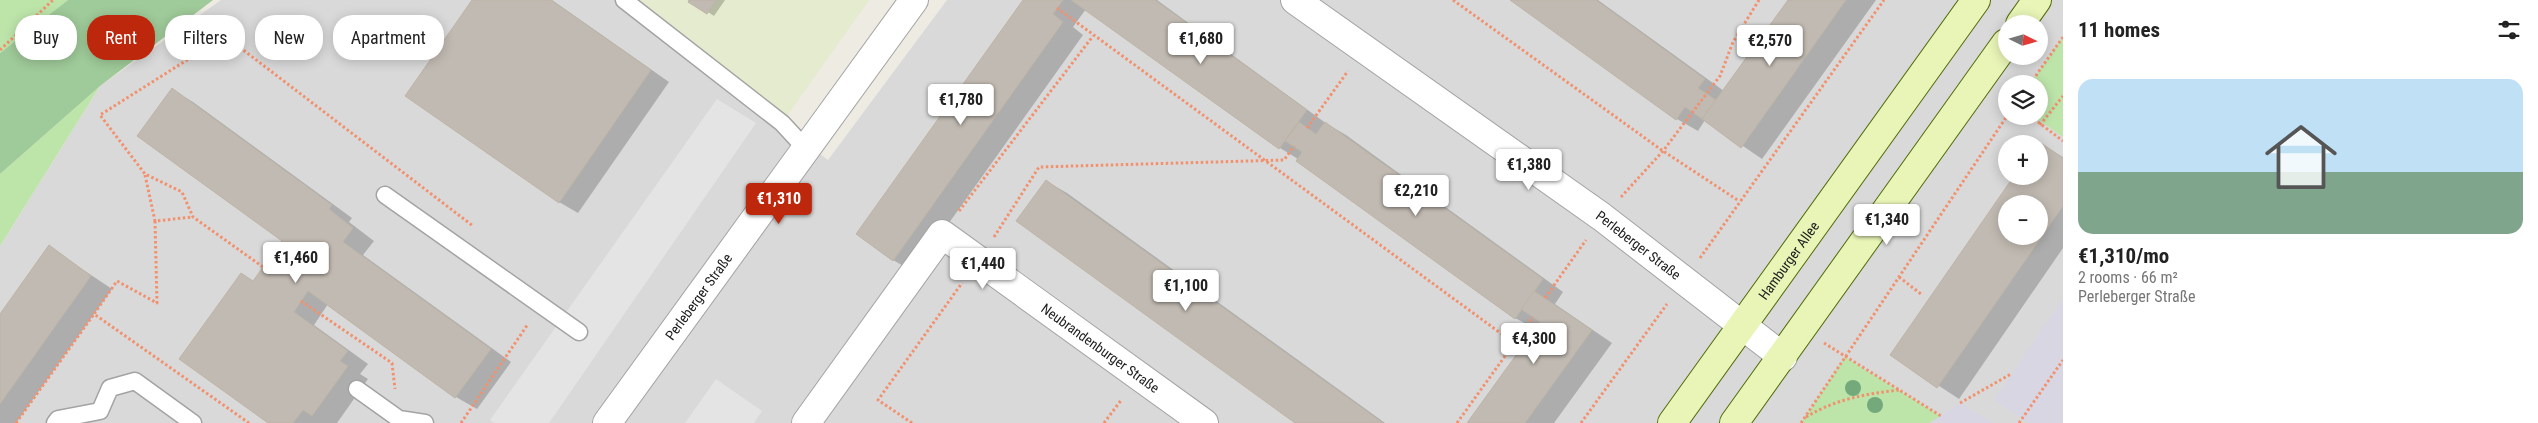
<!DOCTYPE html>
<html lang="en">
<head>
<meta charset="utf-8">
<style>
	:root { --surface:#fff; --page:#f6f6f6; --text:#222; --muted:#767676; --accent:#bd270b }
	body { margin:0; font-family:"Roboto Condensed",sans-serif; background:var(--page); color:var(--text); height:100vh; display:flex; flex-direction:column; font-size:19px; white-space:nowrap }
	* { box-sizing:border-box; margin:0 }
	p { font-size:16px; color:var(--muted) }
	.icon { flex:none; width:28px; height:28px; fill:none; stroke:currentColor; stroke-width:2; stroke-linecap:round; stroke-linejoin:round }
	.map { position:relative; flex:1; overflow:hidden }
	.drawer { display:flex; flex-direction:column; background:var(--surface); width:475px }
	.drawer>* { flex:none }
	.top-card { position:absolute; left:15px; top:15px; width:475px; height:45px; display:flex; gap:10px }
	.needle { width:32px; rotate:95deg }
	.controls { position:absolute; left:1998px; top:15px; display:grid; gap:10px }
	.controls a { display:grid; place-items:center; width:50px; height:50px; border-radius:50%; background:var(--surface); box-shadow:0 2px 12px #0003; font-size:25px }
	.price { position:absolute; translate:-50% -42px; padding:0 11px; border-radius:5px; background:#fff; color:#222; font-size:16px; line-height:32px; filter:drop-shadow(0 1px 2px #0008) }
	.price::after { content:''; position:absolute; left:50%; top:30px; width:15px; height:11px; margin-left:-8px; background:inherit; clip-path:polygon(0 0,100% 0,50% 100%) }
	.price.selected { background:var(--accent); color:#fff }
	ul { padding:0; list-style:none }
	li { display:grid; align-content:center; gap:10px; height:265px; padding:0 15px }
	li span { display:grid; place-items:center; height:155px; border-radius:15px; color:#555 }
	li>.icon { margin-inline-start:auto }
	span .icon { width:90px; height:90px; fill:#fffc; stroke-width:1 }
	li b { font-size:21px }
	h2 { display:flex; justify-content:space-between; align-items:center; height:60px; padding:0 15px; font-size:21px }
	.pill { padding:0 18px; border-radius:20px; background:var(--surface); box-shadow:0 2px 12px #0003; font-size:18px; line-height:45px }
	.pill.selected { background:var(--accent); color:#fff }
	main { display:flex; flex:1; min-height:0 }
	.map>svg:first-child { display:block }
	.residential { fill:#dad9d9; fill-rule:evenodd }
	.farmland { fill:#e4ebce }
	.grass { fill:#bde5aa }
	.forest { fill:#9fca99 }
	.parking { fill:#e4e4e4 }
	.plaza { fill:#d8d6e2 }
	.shadow { fill:#0003; fill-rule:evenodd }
	.building { fill:#c1bab2; stroke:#bdb4a5; fill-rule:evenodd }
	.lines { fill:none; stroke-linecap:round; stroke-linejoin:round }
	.lane-casing { stroke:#a3a3a3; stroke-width:19 }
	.street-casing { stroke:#a3a3a3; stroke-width:30 }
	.secondary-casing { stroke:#516b0a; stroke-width:30 }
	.path { stroke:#f2916e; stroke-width:3; stroke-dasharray:2.5 2.5; stroke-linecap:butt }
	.lane { stroke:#fff; stroke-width:16 }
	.street { stroke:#fff; stroke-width:28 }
	.secondary { stroke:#e8f5b7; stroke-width:28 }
	.tree { fill:#74a97c }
	.labels { text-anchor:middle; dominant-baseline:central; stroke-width:4.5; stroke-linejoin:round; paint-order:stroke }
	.street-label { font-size:14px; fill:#1c1c1c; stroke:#fff }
</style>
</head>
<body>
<main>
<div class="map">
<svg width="2063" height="423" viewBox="0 0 2063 423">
	<rect width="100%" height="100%" fill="#edebe2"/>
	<!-- residential -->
	<path class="residential" d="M221,0H616L828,160L947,0H2063V423H0V246L100,86ZM2006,24H2039V56H2006ZM2006,84H2039V116H2006ZM2006,144H2039V176H2006ZM2006,204H2039V236H2006Z"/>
	<!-- farmland -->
	<path class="farmland" d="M624,0H869L782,123Z"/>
	<!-- grass -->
	<g class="grass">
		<path d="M0,0H68L0,53Z"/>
		<path d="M2063,37V137L2033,116H2039V84H2030Z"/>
		<path d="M100,86L0,246V174Z"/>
		<path d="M1845,357L1941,416L1929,423H1801Z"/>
	</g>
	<!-- forest -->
	<path class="forest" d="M68,0H213L100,86L0,174V53Z"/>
	<!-- parking -->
	<g class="parking">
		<path d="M717,99L756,123L549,423H494L490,420Z"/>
		<path d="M716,379L762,411L754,423H685Z"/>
	</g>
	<!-- plaza -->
	<g class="plaza">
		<path d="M2063,299V423H2028L1994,400Z"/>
		<path d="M1960,403L1993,423H1930Z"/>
	</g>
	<!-- shadow -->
	<g class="shadow">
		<path d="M473,0H552L669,82L578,213L559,202Z"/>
		<path d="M690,0H725L714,16Z"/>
		<path d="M1025,0H1157L1327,124L1346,135L1563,292L1555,304L1612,343L1554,423H1468L1536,329L1515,318L1298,159L1280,148L1086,9L1073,27L1083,35L914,272L893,260Z"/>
		<path d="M1512,0H1598L1724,91L1789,0H1876L1762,159L1705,120L1698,131L1677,119Z"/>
		<path d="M172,90L193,102L352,218L349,222L374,241L363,255L511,362L477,409L456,397L328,304L314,325L368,364L360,374L368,379L337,423H270L254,282L284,240Z"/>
		<path d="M2038,143L2063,157V248L1959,399L1892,355L2015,176H2039ZM2006,204H2039V236H2006Z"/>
		<path d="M1046,181L1067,193L1385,423H1297Z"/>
		<path d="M49,247L112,289L16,423H0V316Z"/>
	</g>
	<!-- building -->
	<g class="building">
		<path d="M472,0H551L651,70L559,203L405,96Z"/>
		<path d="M689,0H716L707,14L688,2Z"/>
		<path d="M1023,0H1063L1053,14L1063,22L893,261L856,234Z"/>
		<path d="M1071,0H1155L1307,110L1279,149Z"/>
		<path d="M1510,0H1596L1705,79L1698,88L1716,100L1702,119L1685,107L1676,120Z"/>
		<path d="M1788,0H1846L1741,148L1702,119Z"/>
		<path d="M172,88L332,205L329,209L353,228L343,242L491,349L455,398L308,291L294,312L348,351L340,361L348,366L312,416L303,410L293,423H268L179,359L241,273L253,281L282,241L137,136Z"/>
		<path d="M1299,122L1316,134L1325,122L1543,279L1515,319L1296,161L1302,152L1285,141Z"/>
		<path d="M2038,141L2063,158V206L1937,388L1890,355L2014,176H2039V144H2036ZM2006,204H2039V236H2006Z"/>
		<path d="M1046,180L1383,423H1295L1016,221Z"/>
		<path d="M49,245L91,276L0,404V314Z"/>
		<path d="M1534,291L1592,330L1525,423H1467L1540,322L1521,309Z"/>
	</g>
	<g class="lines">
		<defs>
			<g id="lane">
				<path d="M624,0L782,123L807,150"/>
				<path d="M385,195L579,332"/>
				<path d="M357,389L399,419L425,423"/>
				<path d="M55,423L58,419L100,411L110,388L135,381L193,423"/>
			</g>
			<g id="street">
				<path id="s1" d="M1295,0L1602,217L1783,357"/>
				<path id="s2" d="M607,423L914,0"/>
				<path id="s3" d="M806,423L942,234L1204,423"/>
			</g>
			<g id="secondary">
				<path d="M2020,24L2037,0"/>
				<path id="s4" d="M1672,423L1976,0"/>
				<path d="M1734,423L2006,43"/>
			</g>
		</defs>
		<!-- lane casing -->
		<use href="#lane" class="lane-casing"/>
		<!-- street casing -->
		<use href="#street" class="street-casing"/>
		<!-- secondary casing -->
		<use href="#secondary" class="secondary-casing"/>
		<!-- path -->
		<g class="path">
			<path d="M1453,0L1663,151L1739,201"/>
			<path d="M1057,8L1514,343"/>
			<path d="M0,50L53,0"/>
			<path d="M2030,84L2063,37"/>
			<path d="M2030,116L2063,141"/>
			<path d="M2040,125L2063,96"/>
			<path d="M1307,128L1348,71"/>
			<path d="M145,175L155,221L193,217"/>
			<path d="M1621,197L1663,151L1720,76L1733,42L1759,0"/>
			<path d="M959,211L1093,36"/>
			<path d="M155,221L157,303L117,281L94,314L249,423"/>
			<path d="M994,237L1039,167L1284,160L1294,146"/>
			<path d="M1700,258L1884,0"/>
			<path d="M263,267L193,217L182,192L145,174L100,115L225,36L473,226"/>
			<path d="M1899,277L1921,294"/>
			<path d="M1545,298L1586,240"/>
			<path d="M301,301L392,363L395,389"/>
			<path d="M1824,343L1941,416"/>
			<path d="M1960,403L2011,374"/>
			<path d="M1806,417C1836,399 1865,394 1899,390"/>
			<path d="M16,423L94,314"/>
			<path d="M461,423L528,324"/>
			<path d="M912,423L878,400L962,283"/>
			<path d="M1104,423L1122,399"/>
			<path d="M1457,423L1533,317"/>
			<path d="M1581,423L1667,304"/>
			<path d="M1801,423L2007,116"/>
			<path d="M2019,423L2063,360"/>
		</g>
		<!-- lane -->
		<use href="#lane" class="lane"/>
		<!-- street -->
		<use href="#street" class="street"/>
		<!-- secondary -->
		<use href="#secondary" class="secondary"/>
	</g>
	<!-- trees -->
	<g class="tree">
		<circle cx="1853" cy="388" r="8"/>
		<circle cx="1875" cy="405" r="8"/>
	</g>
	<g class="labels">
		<!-- street labels -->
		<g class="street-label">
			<text stroke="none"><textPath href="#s1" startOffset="422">Perleberger Straße</textPath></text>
			<text stroke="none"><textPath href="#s4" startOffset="200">Hamburger Allee</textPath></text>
			<text stroke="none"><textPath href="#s2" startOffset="156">Perleberger Straße</textPath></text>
			<text stroke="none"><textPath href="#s3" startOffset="428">Neubrandenburger Straße</textPath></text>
		</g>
	</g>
</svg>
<div class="controls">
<a><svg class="needle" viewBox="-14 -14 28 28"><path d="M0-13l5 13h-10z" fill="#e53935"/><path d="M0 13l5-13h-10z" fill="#767676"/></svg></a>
<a><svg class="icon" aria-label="layers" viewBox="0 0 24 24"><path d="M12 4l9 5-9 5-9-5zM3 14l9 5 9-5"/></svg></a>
<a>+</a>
<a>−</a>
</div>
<b class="price" style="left:1201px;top:65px">€1,680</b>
<b class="price" style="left:1770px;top:67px">€2,570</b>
<b class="price" style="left:961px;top:126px">€1,780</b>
<b class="price" style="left:1529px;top:191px">€1,380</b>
<b class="price" style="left:1416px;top:217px">€2,210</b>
<b class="price selected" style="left:779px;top:225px">€1,310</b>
<b class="price" style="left:1887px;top:246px">€1,340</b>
<b class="price" style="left:296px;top:284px">€1,460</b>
<b class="price" style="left:983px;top:290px">€1,440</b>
<b class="price" style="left:1186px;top:312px">€1,100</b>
<b class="price" style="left:1534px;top:365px">€4,300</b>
<div class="top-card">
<a class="pill">Buy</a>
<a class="pill selected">Rent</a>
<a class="pill">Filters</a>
<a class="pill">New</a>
<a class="pill">Apartment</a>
</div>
</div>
<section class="drawer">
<h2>11 homes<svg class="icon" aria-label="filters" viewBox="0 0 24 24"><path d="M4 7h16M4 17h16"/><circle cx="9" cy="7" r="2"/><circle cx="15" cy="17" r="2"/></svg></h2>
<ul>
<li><span style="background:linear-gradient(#bfe0f5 60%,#7fa58c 0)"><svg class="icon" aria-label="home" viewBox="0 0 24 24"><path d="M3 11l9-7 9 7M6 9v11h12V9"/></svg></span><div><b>€1,310/mo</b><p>2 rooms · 66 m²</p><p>Perleberger Straße</p></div></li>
</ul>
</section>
</main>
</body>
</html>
